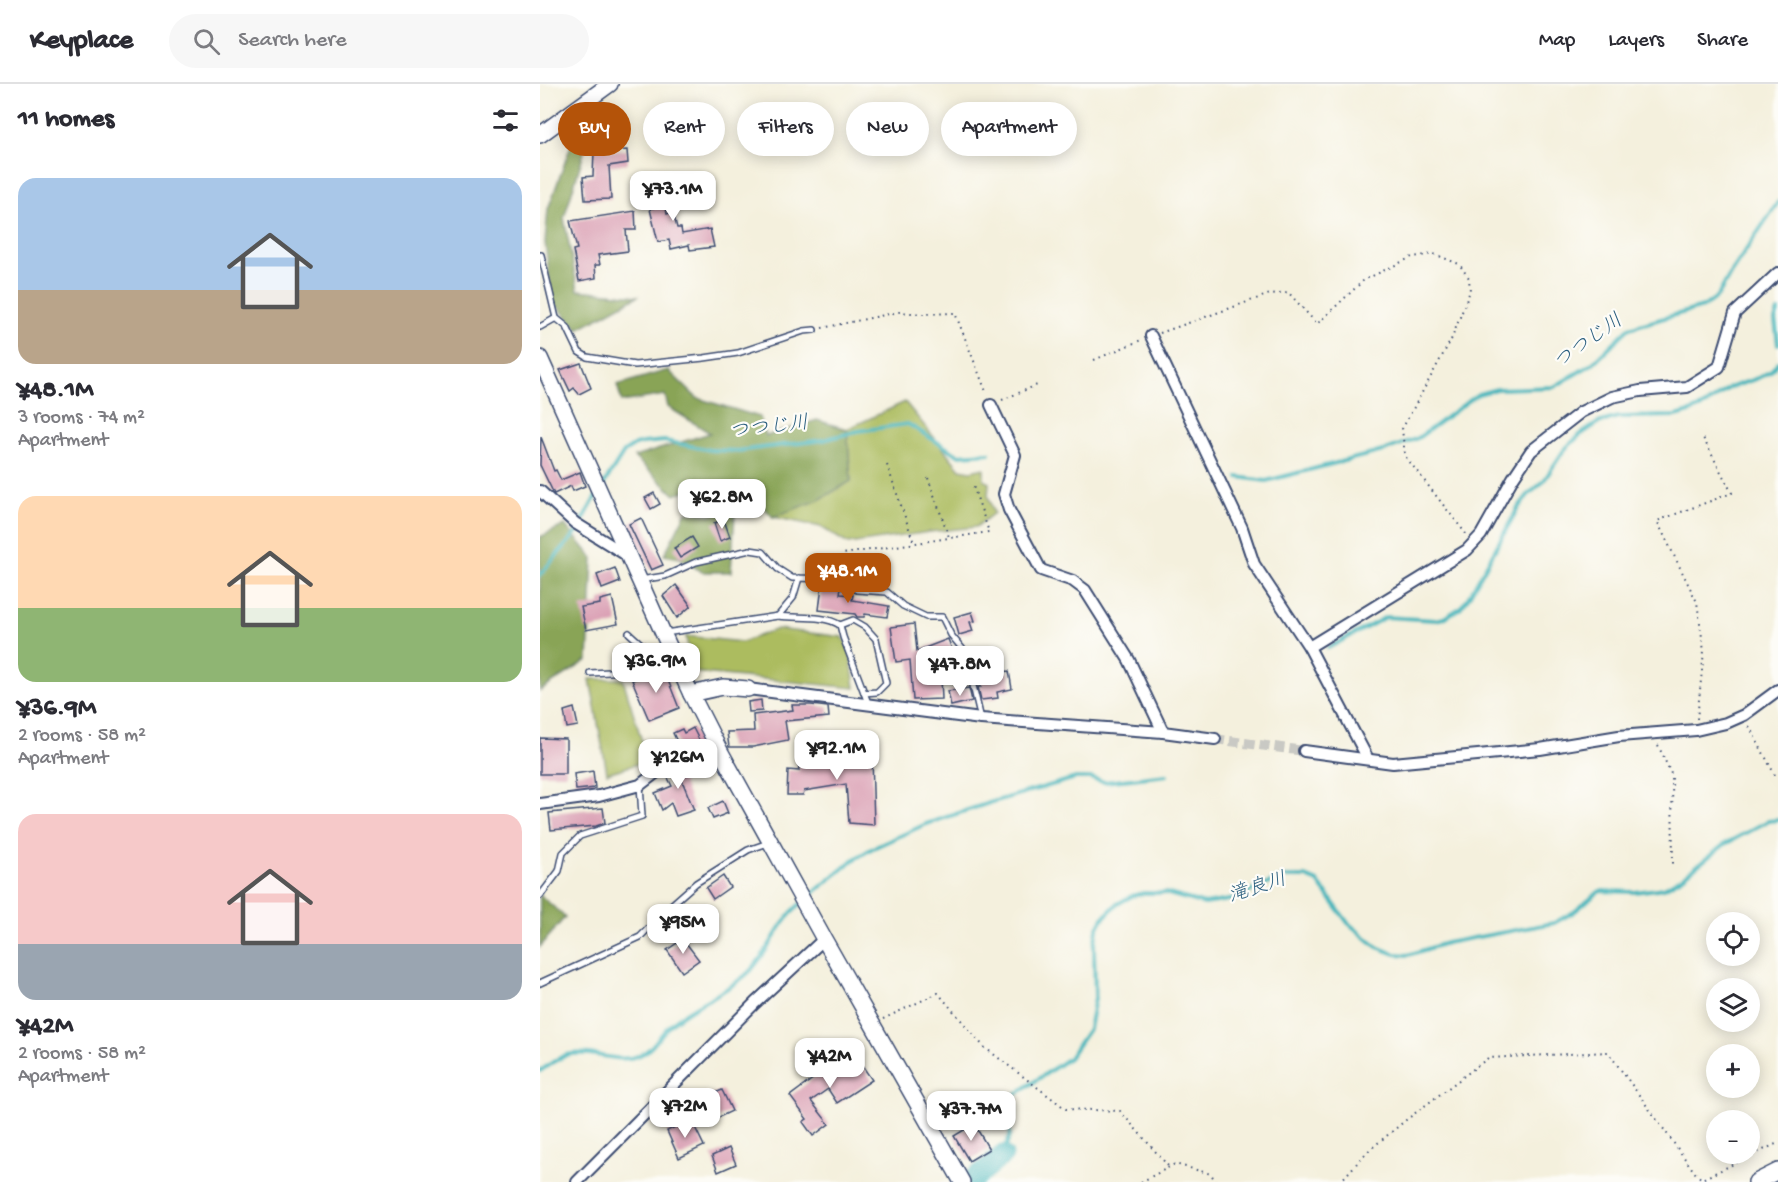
<!DOCTYPE html>
<html lang="en">
<head>
<meta charset="utf-8">
<style>
	:root { --surface:#fff; --page:#f7f7f7; --text:#2b2b33; --muted:#7c7c81; --line:#e1e1e2; --accent:#b45309 }
	body { margin:0; font-family:"Gochi Hand","Klee One",sans-serif; background:var(--page); color:var(--text); height:100vh; display:flex; flex-direction:column; font-size:22px; white-space:nowrap }
	* { box-sizing:border-box; margin:0 }
	p { font-size:20px; color:var(--muted) }
	.icon { flex:none; width:33px; height:33px; fill:none; stroke:currentColor; stroke-width:2; stroke-linecap:round; stroke-linejoin:round }
	.map { position:relative; flex:1; overflow:hidden }
	.panel { display:flex; flex-direction:column; background:var(--surface); width:540px }
	.panel>* { flex:none }
	.hud { position:absolute; left:18px; top:18px; width:570px; height:54px; display:flex; gap:12px }
	.tools { position:absolute; left:1166px; top:828px; display:grid; gap:12px }
	.tools a { display:grid; place-items:center; width:54px; height:54px; border-radius:50%; background:var(--surface); box-shadow:0 3px 15px #0003; font-size:30px }
	.price { position:absolute; translate:-50% -51px; padding:0 14px; border-radius:12px; background:#fff; color:#222; font-size:20px; line-height:39px; filter:drop-shadow(0 2px 3px #0008) }
	.price::after { content:''; position:absolute; left:50%; top:36px; width:18px; height:14px; margin-left:-9px; background:inherit; clip-path:polygon(0 0,100% 0,50% 100%) }
	.price.current { background:var(--accent); color:#fff }
	ul { padding:0; list-style:none }
	li { display:grid; align-content:center; gap:12px; height:318px; padding:0 18px }
	li span { display:grid; place-items:center; height:186px; border-radius:18px; color:#555 }
	li>.icon { margin-inline-start:auto }
	span .icon { width:108px; height:108px; fill:#fffc; stroke-width:1 }
	li b { font-size:26px }
	h2 { display:flex; justify-content:space-between; align-items:center; height:72px; padding:0 18px; font-size:26px }
	.pill { padding:0 21px; border-radius:27px; background:var(--surface); box-shadow:0 3px 15px #0003; font-size:21px; line-height:54px }
	.pill.current { background:var(--accent); color:#fff }
	header { display:flex; align-items:center; gap:36px; box-sizing:border-box; height:84px; padding:0 30px; background:var(--surface); border-bottom:2px solid var(--line) }
	header strong { font-size:28px }
	nav { display:flex; gap:33px; margin-inline-start:auto; font-size:21px }
	.search { width:420px; height:54px; background:var(--page); display:flex; align-items:center; gap:15px; box-sizing:border-box; padding:0 21px; border-radius:33px; color:var(--muted); font-size:22px }
	main { display:flex; flex:1; min-height:0 }
	.map>svg:first-child { display:block }
	.green { fill:#acbc5f; stroke:#64765e; stroke-width:1.5 }
	.forest { fill:#89a456; stroke:#526a5a; stroke-width:1.5 }
	.lines { fill:none; stroke-linecap:round; stroke-linejoin:round }
	.stream { stroke:#46b6bc; stroke-width:4 }
	.river { stroke:#46b6bc; stroke-width:21 }
	.building { fill:#dba2b6 }
	.street-tunnel { stroke:#c9c9c4; stroke-width:10; stroke-dasharray:10 5; stroke-linecap:butt }
	.lane-casing { stroke:#3c4c71; stroke-width:8 }
	.street-casing { stroke:#3c4c71; stroke-width:14 }
	.secondary-casing { stroke:#3c4c71; stroke-width:18 }
	.path { stroke:#3c4c71; stroke-width:2; stroke-dasharray:1.5 4.5; stroke-linecap:butt }
	.lane { stroke:#fff; stroke-width:5 }
	.street { stroke:#fff; stroke-width:10 }
	.secondary { stroke:#fff; stroke-width:15 }
	.labels { text-anchor:middle; dominant-baseline:central; stroke-width:4.5; stroke-linejoin:round; paint-order:stroke }
	.water-label { font-size:20px; font-style:italic; fill:#2a5e7f; stroke:#fdfcf7 }
</style>
</head>
<body>
<header>
<strong>Keyplace</strong>
<div class="search"><svg class="icon" aria-label="search" viewBox="0 0 24 24"><circle cx="10" cy="10" r="6"/><path d="M15 15l6 6"/></svg>Search here</div>
<nav><a>Map</a><a>Layers</a><a>Share</a></nav>
</header>
<main>
<section class="panel">
<h2>11 homes<svg class="icon" aria-label="filters" viewBox="0 0 24 24"><path d="M4 7h16M4 17h16"/><circle cx="9" cy="7" r="2"/><circle cx="15" cy="17" r="2"/></svg></h2>
<ul>
<li><span style="background:linear-gradient(#a9c7e8 60%,#b9a48a 0)"><svg class="icon" aria-label="home" viewBox="0 0 24 24"><path d="M3 11l9-7 9 7M6 9v11h12V9"/></svg></span><div><b>¥48.1M</b><p>3 rooms · 74 m²</p><p>Apartment</p></div></li>
<li><span style="background:linear-gradient(#ffd9b3 60%,#8fb573 0)"><svg class="icon" aria-label="home" viewBox="0 0 24 24"><path d="M3 11l9-7 9 7M6 9v11h12V9"/></svg></span><div><b>¥36.9M</b><p>2 rooms · 58 m²</p><p>Apartment</p></div></li>
<li><span style="background:linear-gradient(#f6c9c9 70%,#9aa5b1 0)"><svg class="icon" aria-label="home" viewBox="0 0 24 24"><path d="M3 11l9-7 9 7M6 9v11h12V9"/></svg></span><div><b>¥42M</b><p>2 rooms · 58 m²</p><p>Apartment</p></div></li>
</ul>
</section>
<div class="map">
<svg width="1238" height="1098" viewBox="0 0 1238 1098">
	<rect width="100%" height="100%" fill="#fdfcf7"/>
	<filter id="ink" filterUnits="userSpaceOnUse"><feTurbulence type="fractalNoise" baseFrequency=".0167" numOctaves="2"/><feDisplacementMap in="SourceGraphic" scale="12" xChannelSelector="R" yChannelSelector="G"/><feConvolveMatrix kernelMatrix="1 2 1 2 8 2 1 2 1" color-interpolation-filters="sRGB"/></filter>
	<filter id="wash" filterUnits="userSpaceOnUse"><feTurbulence type="fractalNoise" baseFrequency=".008" numOctaves="4" result="noise"/><feDisplacementMap in="SourceGraphic" scale="24" xChannelSelector="R" yChannelSelector="G"/><feGaussianBlur stdDeviation="1.35" result="paint"/><feColorMatrix in="noise" values="0 0 0 0 0 0 0 0 0 0 0 0 0 0 0 0 0 1.4 0 .05"/><feComposite in="paint" operator="in"/></filter>
	<g filter="url(#wash)">
		<rect width="100%" height="100%" fill="#f4f0dd"/>
		<!-- green -->
		<g class="green">
			<path d="M365,318L420,385L431,387L444,384V396L449,399L448,412L454,429L436,443L389,448L308,460L281,443L233,433L311,397L307,345Z"/>
			<path d="M237,545L303,553L310,567L315,604L152,588L146,552L202,558Z"/>
			<path d="M50,595H83L108,677L67,689Z"/>
		</g>
		<!-- forest -->
		<g class="forest">
			<path d="M54,36L24,134L38,206L98,212L38,245L12,217L5,158L8,125L39,39Z"/>
			<path d="M128,286L157,314L220,333L226,352L277,336L307,345L311,397L279,416L233,433L218,418L195,430L191,488H162L140,474L124,471L146,428L173,431L192,415L168,398L135,411L94,373L170,349L128,323L125,311L82,318L77,301Z"/>
			<path d="M25,441L53,474L48,576L0,607V453Z"/>
			<path d="M0,811L25,833L0,863Z"/>
		</g>
		<g class="lines">
			<!-- stream -->
			<g class="stream">
				<path d="M1238,227L1235,236L1238,260"/>
				<path d="M698,393L726,397L843,367L878,354L938,310L957,305L1014,303L1052,280L1089,244L1163,223L1178,212L1190,190L1238,118"/>
				<path d="M62,403L84,368L95,361L103,359L125,357L171,366L197,367L283,356L318,347L368,340L418,371L449,369"/>
				<path d="M0,491L36,449L56,412"/>
				<path d="M788,564L846,533L895,536L904,534L920,524L928,514L946,482L978,424L988,411L1003,398L1024,366L1040,351L1058,339L1078,333L1136,332L1150,328L1164,322L1189,304L1218,294L1231,287L1238,278"/>
				<path d="M266,815L313,776L331,765L386,740L449,719L536,694H550L564,698L627,691"/>
				<path d="M0,987C9,981 21,971 32,970C54,966 78,981 100,971C114,965 120,949 132,939C155,919 184,911 208,889C229,869 238,839 260,820"/>
				<path d="M463,1071L470,1051L468,1023L472,1014L482,1006L529,974L549,945L555,914L554,862L557,845L563,834L577,820L592,812L604,809H625L665,820L695,815L711,807L743,793H766L778,798L808,839L837,863L855,870L868,871L906,859L1014,839L1034,828L1060,807L1095,808L1124,804L1143,793L1185,760L1228,737L1238,736"/>
			</g>
			<!-- river -->
			<path class="river" d="M435,1094L463,1071"/>
		</g>
		<g id="blocks">
			<!-- building -->
			<g class="building">
				<path d="M65,45L68,67L87,66L88,79L69,82L71,115L45,116L43,93L53,92L54,68L52,47Z"/>
				<path d="M121,93L127,130L133,128L137,144H141L142,150L170,145L174,163L150,166L149,161L131,165L129,156L118,158L110,125L113,124L112,112L108,113L106,95Z"/>
				<path d="M95,127L96,146H86L88,167L58,171L60,181H55L56,194L39,197L33,166L37,165L30,137Z"/>
				<path d="M41,279L51,304L39,310L34,304L30,307L20,286Z"/>
				<path d="M1,353L14,387L16,386L21,396L40,388L45,402L33,407L31,402L14,410L13,408L0,381Z"/>
				<path d="M114,409L120,420L111,425L105,414Z"/>
				<path d="M101,434L123,481L111,486L89,440Z"/>
				<path d="M184,436L190,453L180,457L174,439Z"/>
				<path d="M152,453L158,463L140,474L134,464Z"/>
				<path d="M75,484L80,498L62,505L57,491Z"/>
				<path d="M136,501L151,522L137,534L123,512Z"/>
				<path d="M282,501L301,503L300,510L313,511L312,516L349,522L347,533L325,530L324,533H317L315,530L279,526Z"/>
				<path d="M72,513L78,540L46,546L41,523L60,520V516Z"/>
				<path d="M432,528L435,537L430,538L433,547L419,551L414,533Z"/>
				<path d="M374,540L377,567L408,555L413,568L400,573L402,615L373,616L370,576L356,578L351,543Z"/>
				<path d="M124,586L139,624L109,636L92,596Z"/>
				<path d="M469,587L472,605L457,608L458,614L441,616L438,603H441L439,591Z"/>
				<path d="M429,604L432,617L411,622L408,607Z"/>
				<path d="M221,616L222,627L209,628L208,618Z"/>
				<path d="M252,621H271L288,623L289,633L245,637L248,656L213,663H189L187,648L214,647L213,631L253,626Z"/>
				<path d="M34,624L38,642L27,644L24,627Z"/>
				<path d="M153,644L162,662L142,668L133,649L142,645L144,649Z"/>
				<path d="M0,654L26,655V690H0Z"/>
				<path d="M274,665V673H332L334,741L309,739L306,700L264,707L263,711H247L248,686L259,687L257,666Z"/>
				<path d="M169,676L170,679L141,694L154,726L136,732L131,719L122,726L115,709L132,702L126,690L129,688Z"/>
				<path d="M53,687L55,704L36,706L34,690Z"/>
				<path d="M183,717L188,729L173,735L168,724Z"/>
				<path d="M63,724L65,739L56,742L11,746L9,729Z"/>
				<path d="M183,792L190,803L173,815L166,804Z"/>
				<path d="M155,820L165,834L150,845L140,832Z"/>
				<path d="M143,855L159,876L142,888L127,866Z"/>
				<path d="M313,968L332,996L297,1019L288,1005L271,1017L289,1040L273,1052L263,1038L267,1035L250,1012L278,991Z"/>
				<path d="M182,1006L192,1027L175,1035L164,1014Z"/>
				<path d="M151,1035L164,1062L139,1074L127,1047Z"/>
				<path d="M434,1040L449,1065L429,1077L414,1052Z"/>
				<path d="M189,1064L196,1080L178,1088L172,1072Z"/>
			</g>
		</g>
	</g>
	<g filter="url(#ink)">
		<use href="#blocks" fill-opacity="0" stroke="#3c4c71" stroke-width="1.5"/>
		<g class="lines">
			<!-- street-tunnel -->
			<path class="street-tunnel" d="M675,655L764,667"/>
			<defs>
				<g id="lane">
					<path d="M1,171L16,234L27,243L39,268L47,273L95,281L164,274L198,269L264,247L274,246"/>
					<path d="M0,243L16,234"/>
					<path d="M100,496L125,492L156,478L210,466L223,468L238,485L252,494L297,495L317,506L347,508L363,522L386,533H402L411,551L425,568L441,635"/>
					<path d="M238,532C259,535 282,530 300,541L303,553L328,619"/>
					<path d="M300,541L313,536L325,543L336,555L346,599L337,608L324,609"/>
					<path d="M89,549L119,576"/>
					<path d="M125,549L238,532L253,514L259,494"/>
					<path d="M50,589L90,587L132,571"/>
					<path d="M0,812L19,787L23,769L40,752L102,732L100,701"/>
					<path d="M0,899L100,853L130,822L156,799L208,766L228,759"/>
				</g>
				<g id="street">
					<path d="M611,252L702,444L714,480L769,563L828,675"/>
					<path d="M451,321L475,371L464,410L469,426L501,486L533,497L545,506L589,576L623,648"/>
					<path d="M0,407L35,439L88,472"/>
					<path d="M769,563L927,466L941,451L973,394L991,367L1041,328L1072,313L1100,307L1147,303L1179,283L1195,229L1238,189"/>
					<path d="M208,605L441,635L623,648L675,655"/>
					<path d="M764,667L853,679L1000,665L1079,652L1156,646L1186,639L1204,631L1238,606"/>
					<path d="M0,720L59,712L100,701L126,681L179,665"/>
					<path d="M37,1098L215,919L284,855"/>
				</g>
				<g id="secondary">
					<path d="M0,51L70,0"/>
					<path d="M0,274L123,549L151,610L179,665L284,855L422,1098"/>
					<path d="M151,610L183,603L208,605"/>
					<path d="M1216,1098L1238,1087"/>
				</g>
			</defs>
			<!-- lane casing -->
			<use href="#lane" class="lane-casing"/>
			<!-- street casing -->
			<use href="#street" class="street-casing"/>
			<!-- secondary casing -->
			<use href="#secondary" class="secondary-casing"/>
			<!-- path -->
			<g class="path">
				<path d="M282,244L359,228L384,230L415,229L447,310"/>
				<path d="M620,249L730,210L748,208L777,240L824,196L872,173L894,170L919,180L929,194L930,207L912,254L862,345L865,372L926,450"/>
				<path d="M554,276L601,256"/>
				<path d="M462,316L497,301"/>
				<path d="M347,381L374,459"/>
				<path d="M388,394L409,453"/>
				<path d="M299,486L303,470L449,448L433,402"/>
				<path d="M1157,635L1164,567L1157,518L1117,437L1192,409L1162,352"/>
				<path d="M1209,642L1236,693H1238"/>
				<path d="M1118,661L1132,692L1133,781"/>
				<path d="M343,935L398,909L444,963L526,1025L580,1027L629,1083"/>
				<path d="M601,1098L635,1080L671,1090L676,1098"/>
				<path d="M800,1098L827,1068L866,1036L948,974L1068,968L1156,1090L1162,1095L1238,1059"/>
			</g>
			<!-- lane -->
			<use href="#lane" class="lane"/>
			<!-- street -->
			<use href="#street" class="street"/>
			<!-- secondary -->
			<use href="#secondary" class="secondary"/>
		</g>
	</g>
	<g class="labels">
		<!-- water labels -->
		<g class="water-label">
			<text transform="translate(1049 259) rotate(-36)">つつじ川</text>
			<text transform="translate(229 345) rotate(-7)">つつじ川</text>
			<text transform="translate(718 805) rotate(-18)">滝良川</text>
		</g>
	</g>
</svg>
<div class="tools">
<a><svg class="icon" aria-label="locate" viewBox="0 0 24 24"><circle cx="12" cy="12" r="6"/><path d="M12 2v4M12 18v4M2 12h4M18 12h4"/></svg></a>
<a><svg class="icon" aria-label="layers" viewBox="0 0 24 24"><path d="M12 4l9 5-9 5-9-5zM3 14l9 5 9-5"/></svg></a>
<a>+</a>
<a>−</a>
</div>
<b class="price" style="left:133px;top:138px">¥73.1M</b>
<b class="price" style="left:182px;top:446px">¥62.8M</b>
<b class="price current" style="left:308px;top:520px">¥48.1M</b>
<b class="price" style="left:116px;top:610px">¥36.9M</b>
<b class="price" style="left:420px;top:613px">¥47.8M</b>
<b class="price" style="left:297px;top:697px">¥92.1M</b>
<b class="price" style="left:138px;top:706px">¥126M</b>
<b class="price" style="left:143px;top:871px">¥95M</b>
<b class="price" style="left:290px;top:1005px">¥42M</b>
<b class="price" style="left:145px;top:1055px">¥72M</b>
<b class="price" style="left:431px;top:1058px">¥37.7M</b>
<div class="hud">
<a class="pill current">Buy</a>
<a class="pill">Rent</a>
<a class="pill">Filters</a>
<a class="pill">New</a>
<a class="pill">Apartment</a>
</div>
</div>
</main>
</body>
</html>
